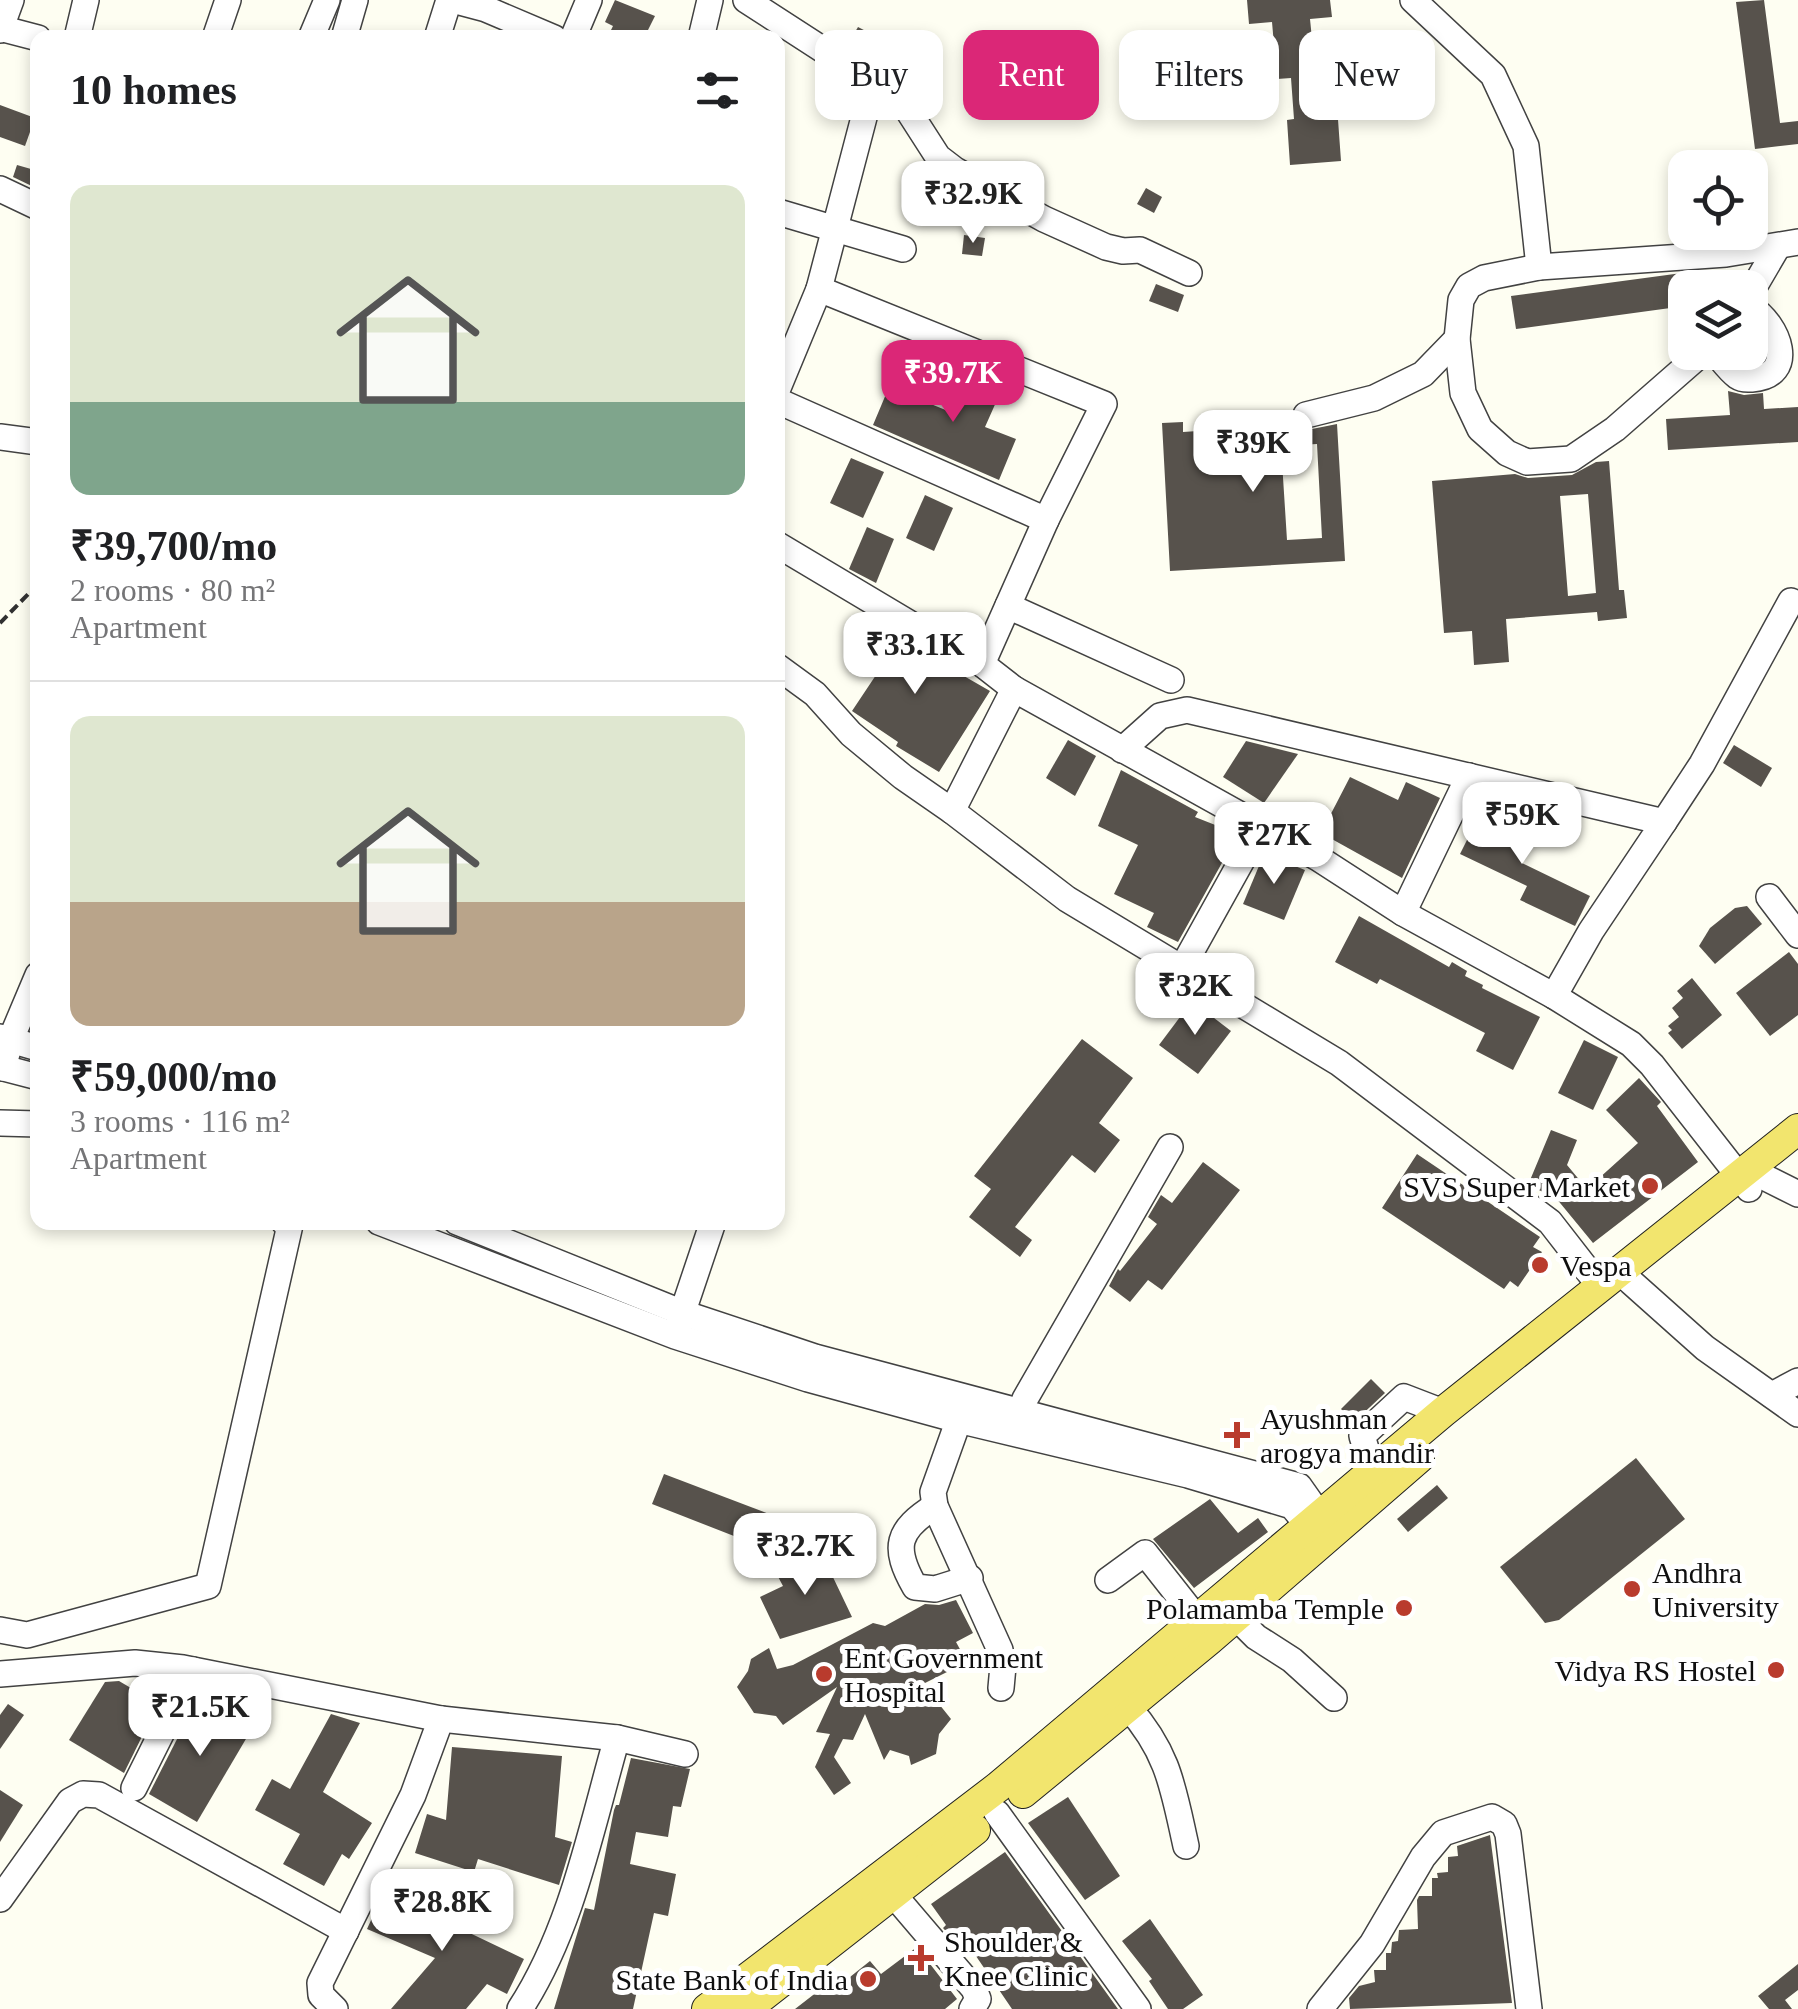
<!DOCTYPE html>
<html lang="en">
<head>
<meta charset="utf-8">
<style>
	:root { --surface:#fff; --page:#f2f2f2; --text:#202124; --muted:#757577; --line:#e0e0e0; --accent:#db2777 }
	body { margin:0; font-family:Georgia,serif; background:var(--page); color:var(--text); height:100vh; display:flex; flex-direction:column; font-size:38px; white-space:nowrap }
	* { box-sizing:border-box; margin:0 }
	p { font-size:32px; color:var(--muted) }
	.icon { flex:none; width:55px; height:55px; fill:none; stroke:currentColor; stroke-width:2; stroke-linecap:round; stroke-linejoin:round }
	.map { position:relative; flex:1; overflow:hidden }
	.panel { position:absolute; left:30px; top:30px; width:755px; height:1200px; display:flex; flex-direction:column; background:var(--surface); border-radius:20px; box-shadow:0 5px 15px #0003 }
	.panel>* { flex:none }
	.hud { position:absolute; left:815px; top:30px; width:832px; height:90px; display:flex; gap:20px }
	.fabs { position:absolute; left:1668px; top:150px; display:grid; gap:20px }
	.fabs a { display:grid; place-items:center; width:100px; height:100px; border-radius:20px; background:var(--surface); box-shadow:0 5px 15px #0003; font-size:50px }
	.price { position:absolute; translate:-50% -85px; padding:0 22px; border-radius:20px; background:#fff; color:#222; font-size:32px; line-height:65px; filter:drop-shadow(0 2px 5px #0008) }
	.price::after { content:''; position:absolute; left:50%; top:60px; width:30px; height:22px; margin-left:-15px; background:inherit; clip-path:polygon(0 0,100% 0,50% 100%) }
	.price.on { background:var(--accent); color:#fff }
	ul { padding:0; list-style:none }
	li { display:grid; align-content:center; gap:20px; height:530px; padding:0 40px }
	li+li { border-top:2px solid var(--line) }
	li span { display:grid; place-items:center; height:310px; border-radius:20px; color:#555 }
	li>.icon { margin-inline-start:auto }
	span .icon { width:180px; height:180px; fill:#fffc; stroke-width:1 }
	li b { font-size:42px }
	h2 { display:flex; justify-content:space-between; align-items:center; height:120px; padding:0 40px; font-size:42px }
	.chip { padding:0 35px; border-radius:20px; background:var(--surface); box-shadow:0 5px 15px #0003; font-size:35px; line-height:90px }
	.chip.on { background:var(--accent); color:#fff }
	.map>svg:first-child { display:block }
	.building { fill:#57524c; fill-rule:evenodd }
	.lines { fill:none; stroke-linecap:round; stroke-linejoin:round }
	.minor-casing { stroke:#424242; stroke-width:28 }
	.major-casing { stroke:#202020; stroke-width:32 }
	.path { stroke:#313131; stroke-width:4; stroke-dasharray:10 5; stroke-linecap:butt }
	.minor { stroke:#fff; stroke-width:25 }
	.major { stroke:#f2e56e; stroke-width:30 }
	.poi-dot { fill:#b93b2d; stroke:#fff; stroke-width:4 }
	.labels { text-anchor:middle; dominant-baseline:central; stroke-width:10; stroke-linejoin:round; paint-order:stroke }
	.poi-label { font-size:30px; fill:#0f0f0f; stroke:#fff; text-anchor:start }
</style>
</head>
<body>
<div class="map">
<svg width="1798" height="2009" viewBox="0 0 1798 2009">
	<rect width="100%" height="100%" fill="#fefef2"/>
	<!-- building -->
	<g class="building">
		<path d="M615,0L655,16L644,38H607L613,26L605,22Z"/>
		<path d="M1247,0H1330L1332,17L1310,19L1316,79L1335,78L1341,161L1290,165L1287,120L1294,119L1291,78L1277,79L1272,22L1249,24Z"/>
		<path d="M1764,0L1780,123L1798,121V144L1755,149L1736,2Z"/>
		<path d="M858,27L914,56L902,77L847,46Z"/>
		<path d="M0,105L35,118L25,146L0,137Z"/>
		<path d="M1021,161L1035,168L1024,189L1010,182Z"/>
		<path d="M17,165L38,171V189L13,177Z"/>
		<path d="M1146,188L1162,197L1154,213L1137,204Z"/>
		<path d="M964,235L985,238L982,256L962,254Z"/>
		<path d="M1682,273L1685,306L1516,329L1511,296Z"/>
		<path d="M1156,284L1184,295L1178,312L1149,301Z"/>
		<path d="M973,369L1005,382L985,427L1016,439L999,480L873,425L889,387L953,413Z"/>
		<path d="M1728,391L1744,395L1763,393L1764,409L1798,407V442L1668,450L1666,419L1730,415Z"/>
		<path d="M1280,416V423L1292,422L1302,431L1337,424L1345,561L1170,571L1162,423L1183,422V432L1228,429V419ZM1317,444L1322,538L1287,540L1281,446Z"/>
		<path d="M851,458L884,472L863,518L830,503Z"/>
		<path d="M1609,461L1619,590H1624L1627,618L1598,621L1597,612L1506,619L1509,662L1474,665L1472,631L1444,633L1432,481L1515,474L1528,478L1572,475L1596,462ZM1588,494L1596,593L1568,596L1560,496Z"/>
		<path d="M925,495L953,508L934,551L906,538Z"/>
		<path d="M867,527L894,539L876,583L849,569Z"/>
		<path d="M870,622L990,691L939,772L896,746L898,742L852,711L876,675L849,661Z"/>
		<path d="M1068,740L1096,756L1075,796L1046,778Z"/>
		<path d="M1246,741L1298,754L1264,803L1223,777Z"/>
		<path d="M1734,745L1772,768L1761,787L1723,763Z"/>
		<path d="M1121,770L1198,812L1195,817L1238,834L1178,942L1147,927L1154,913L1114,894L1138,845L1098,826Z"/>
		<path d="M1350,777L1398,800L1406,782L1440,798L1402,878L1321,833Z"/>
		<path d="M1482,810L1536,836L1522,863L1590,896L1575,926L1520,900L1527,886L1460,854Z"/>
		<path d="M1264,854L1305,870L1284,920L1243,904Z"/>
		<path d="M1747,906L1762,924L1715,964L1699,946L1710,928L1735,908Z"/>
		<path d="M1359,916L1449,967L1452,962L1467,971L1465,976L1483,985L1482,988L1540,1017L1513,1070L1476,1051L1485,1033L1380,979L1377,984L1335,962Z"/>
		<path d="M1789,952L1798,964V1015L1770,1036L1736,993Z"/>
		<path d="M1692,978L1722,1015L1682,1049L1668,1033L1672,1030L1668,1026L1679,1017L1672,1008L1683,998L1677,991Z"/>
		<path d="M1192,1001L1231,1031L1198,1074L1159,1045Z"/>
		<path d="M1082,1039L1133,1078L1099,1123L1120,1140L1095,1173L1072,1155L1015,1227L1032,1240L1020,1257L969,1217L991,1189L974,1176Z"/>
		<path d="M1584,1040L1618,1057L1593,1110L1558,1093Z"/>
		<path d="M1639,1078L1661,1102L1657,1106L1698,1162L1593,1243L1556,1198L1528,1185L1551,1130L1577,1140L1567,1165L1587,1189L1638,1143L1606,1110Z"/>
		<path d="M1417,1154L1540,1237L1533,1247L1542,1252L1518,1287L1510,1281L1504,1289L1382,1208Z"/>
		<path d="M1203,1162L1240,1190L1162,1290L1148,1280L1130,1302L1109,1286L1118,1269L1120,1271L1157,1224L1148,1217L1161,1195L1172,1203Z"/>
		<path d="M1371,1379L1385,1393L1354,1422L1341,1409Z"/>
		<path d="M1636,1458L1685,1519L1559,1620L1545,1623L1500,1567Z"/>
		<path d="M664,1474L769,1514L757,1545L652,1504Z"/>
		<path d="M1437,1485L1448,1498L1408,1532L1397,1519Z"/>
		<path d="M1210,1499L1238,1533L1258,1518L1268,1532L1194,1588L1153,1539Z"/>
		<path d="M820,1550L852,1617L780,1639L760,1597L783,1586L776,1573Z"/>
		<path d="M956,1600L973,1633L956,1642L967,1662L923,1684L951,1719L939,1734L936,1754L911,1765L909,1756L890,1750L884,1760L865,1714L853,1740L843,1739L834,1757L851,1783L834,1795L815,1767L830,1734L816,1732L837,1687L783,1725L776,1716L754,1713L737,1687L748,1671L751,1659L769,1648L777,1669L793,1665L873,1623L885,1626L925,1604L939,1605Z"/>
		<path d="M119,1681L158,1704L124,1773L69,1740L105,1682Z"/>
		<path d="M199,1696L253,1727L197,1822L149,1794Z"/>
		<path d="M8,1704L24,1715L0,1749V1715Z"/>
		<path d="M331,1714L360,1723L323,1792L372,1823L349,1859L342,1854L324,1886L283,1864L300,1834L255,1810L272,1779L290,1789Z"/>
		<path d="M452,1747L562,1756L555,1837L572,1842L559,1885L478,1859L474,1872L415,1853L427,1814L446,1820Z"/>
		<path d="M631,1758L690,1769L681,1807L673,1806L668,1837L636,1832L630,1864L676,1874L668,1916L654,1913L633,2009H554L585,1908L594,1910L614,1810L616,1805H619Z"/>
		<path d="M0,1790L23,1805L0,1842Z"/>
		<path d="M1068,1797L1120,1876L1085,1900L1028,1823Z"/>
		<path d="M1490,1835L1512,2003L1350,2009L1349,1998L1359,1986L1375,1982L1374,1970H1386V1953H1391L1392,1942L1398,1941L1399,1930L1418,1929L1417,1900L1419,1896H1432V1878H1438L1437,1873L1448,1872V1857L1458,1856L1457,1846Z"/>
		<path d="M1005,1852L1118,2009H1012L961,1934L953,1939L943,1928L946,1925L931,1904Z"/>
		<path d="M387,1885L457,1915L453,1925L524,1959L507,1994L487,1984L466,2009H391L435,1958L367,1929Z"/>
		<path d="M1150,1919L1203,1995L1183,2009H1168L1149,1981L1152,1979L1122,1941Z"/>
		<path d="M917,1947L957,1999L945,2009H795L835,1978L840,1985L870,1961L881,1974Z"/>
		<path d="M1798,1964V1990L1785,2000L1792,2009H1769L1758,1996Z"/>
	</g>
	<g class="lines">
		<defs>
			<g id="minor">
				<path d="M452,0L486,9L554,38"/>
				<path d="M746,0L902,101L938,157L955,170L1044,219L1106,247L1123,251L1140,250L1189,273"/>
				<path d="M1413,0L1493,75L1526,146L1539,267L1726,254L1798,242"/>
				<path d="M0,28L38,38"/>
				<path d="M0,30L11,0"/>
				<path d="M77,38L86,0"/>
				<path d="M215,38L228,0"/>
				<path d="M311,38L327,0"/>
				<path d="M344,38L355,0"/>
				<path d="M437,38L449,0"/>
				<path d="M573,38L589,0"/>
				<path d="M701,38L710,0"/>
				<path d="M0,189L38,207"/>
				<path d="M778,212L903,249"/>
				<path d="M1539,267L1484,278L1469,286L1461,300L1457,339L1463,393L1480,429L1507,453L1527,462L1571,459L1615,429L1703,352"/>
				<path d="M819,289L873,83"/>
				<path d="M1750,294L1778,246"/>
				<path d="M1715,352C1722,360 1729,370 1737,376C1743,380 1746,379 1752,379C1798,376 1779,324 1750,307"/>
				<path d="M778,388L819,289L1104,404L1046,520L982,664"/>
				<path d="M778,401L1046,520"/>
				<path d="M1306,415L1374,398L1423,374L1457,339"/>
				<path d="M0,437L38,442"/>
				<path d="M778,545L949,647L982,664L1014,689L1318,858L1403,913L1554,996L1631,1044L1652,1065L1749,1189"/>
				<path d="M1008,606L1171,680"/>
				<path d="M778,667L815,694L851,734L903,777L952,811"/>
				<path d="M1014,689L952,811L1067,899L1339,1063L1550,1222L1599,1285"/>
				<path d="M1122,750L1160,716L1187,710L1664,822L1591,931L1554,996"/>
				<path d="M1664,822L1702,764L1791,601"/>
				<path d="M1769,897L1798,935"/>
				<path d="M1403,913L1469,776"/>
				<path d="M1182,968L1261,826"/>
				<path d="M0,1037L38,1048"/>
				<path d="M0,1067L38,1077"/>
				<path d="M3,1068L11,1039L38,975"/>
				<path d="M0,1123L38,1124"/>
				<path d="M1764,1177L1798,1194"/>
				<path d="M379,1222L675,1336L808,1379L958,1420L1188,1475L1292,1506L1319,1539"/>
				<path d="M457,1222L683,1313L815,1357L1299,1486L1323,1520"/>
				<path d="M1631,1282L1705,1348L1798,1414"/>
				<path d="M678,1326L713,1222"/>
				<path d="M1772,1395L1798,1381"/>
				<path d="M963,1408L933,1492L935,1506L1000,1650L1003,1666L1001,1688"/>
				<path d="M1015,1427L1025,1399L1170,1147"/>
				<path d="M1373,1471L1362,1436L1404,1397L1443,1412"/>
				<path d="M935,1506C897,1530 892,1547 915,1587L935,1589L970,1578"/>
				<path d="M1108,1580L1145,1553L1197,1619"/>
				<path d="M1236,1617L1256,1637L1292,1660L1334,1698"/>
				<path d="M0,1630L27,1635L208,1586L290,1225L284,1222"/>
				<path d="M0,1674L135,1663L183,1668L441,1719L617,1738L685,1754"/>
				<path d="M1128,1707C1169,1753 1173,1788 1186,1846"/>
				<path d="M134,1788L193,1670"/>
				<path d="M997,1813L1138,2009"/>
				<path d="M893,1894L974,1989L978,1999L972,2009"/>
				<path d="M0,1899L70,1801L83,1794L99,1795L346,1931"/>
				<path d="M335,2009L321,1995L320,1983L413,1795L441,1719"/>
				<path d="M520,2009C572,1929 591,1828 617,1738"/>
				<path d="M1320,2009L1372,1944L1423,1857L1443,1833L1492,1817L1504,1824L1508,1834L1529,2009"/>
			</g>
			<g id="major">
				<path d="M1023,1793L1209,1640L1419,1458"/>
				<path d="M707,2009L998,1787L1443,1412L1798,1129"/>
				<path d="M746,2009L975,1830"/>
			</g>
		</defs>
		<!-- minor casing -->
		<use href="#minor" class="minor-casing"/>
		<!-- major casing -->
		<use href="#major" class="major-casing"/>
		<!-- path -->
		<path class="path" d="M0,623L38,584"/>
		<!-- minor -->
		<use href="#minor" class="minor"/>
		<!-- major -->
		<use href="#major" class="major"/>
	</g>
	<!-- markers -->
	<g class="poi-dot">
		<circle cx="1650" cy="1186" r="10"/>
		<circle cx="1540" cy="1265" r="10"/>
		<path d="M1232 1420h10v10h10v10h-10v10h-10v-10h-10v-10h10z"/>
		<circle cx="1632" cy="1589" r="10"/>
		<circle cx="1404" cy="1608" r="10"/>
		<circle cx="1776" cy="1670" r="10"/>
		<circle cx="824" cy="1674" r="10"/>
		<path d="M916 1943h10v10h10v10h-10v10h-10v-10h-10v-10h10z"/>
		<circle cx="868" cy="1979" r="10"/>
	</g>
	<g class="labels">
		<!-- poi labels -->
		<g class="poi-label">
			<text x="1630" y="1186" text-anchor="end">SVS Super Market</text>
			<text x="1560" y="1265">Vespa</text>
			<text x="1260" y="1418">Ayushman<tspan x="1260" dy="34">arogya mandir</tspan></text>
			<text x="1652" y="1572">Andhra<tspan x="1652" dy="34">University</tspan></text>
			<text x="1384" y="1608" text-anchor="end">Polamamba Temple</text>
			<text x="844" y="1657">Ent Government<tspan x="844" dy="34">Hospital</tspan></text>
			<text x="1756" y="1670" text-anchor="end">Vidya RS Hostel</text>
			<text x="944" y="1941">Shoulder &amp;<tspan x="944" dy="34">Knee Clinic</tspan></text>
			<text x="848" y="1979" text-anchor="end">State Bank of India</text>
		</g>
	</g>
</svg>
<div class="fabs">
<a><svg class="icon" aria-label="locate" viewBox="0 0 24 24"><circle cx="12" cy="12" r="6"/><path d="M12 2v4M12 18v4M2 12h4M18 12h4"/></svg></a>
<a><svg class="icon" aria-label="layers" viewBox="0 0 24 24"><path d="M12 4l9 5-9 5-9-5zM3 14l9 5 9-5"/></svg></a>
</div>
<b class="price" style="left:973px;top:246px">₹32.9K</b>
<b class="price on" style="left:953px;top:425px">₹39.7K</b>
<b class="price" style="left:1253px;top:495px">₹39K</b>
<b class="price" style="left:915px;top:697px">₹33.1K</b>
<b class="price" style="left:1522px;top:867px">₹59K</b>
<b class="price" style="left:1274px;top:887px">₹27K</b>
<b class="price" style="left:1195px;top:1038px">₹32K</b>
<b class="price" style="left:805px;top:1598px">₹32.7K</b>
<b class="price" style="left:200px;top:1759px">₹21.5K</b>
<b class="price" style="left:442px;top:1954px">₹28.8K</b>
<div class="hud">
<a class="chip">Buy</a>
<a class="chip on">Rent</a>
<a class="chip">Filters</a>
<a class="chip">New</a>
</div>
<section class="panel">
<h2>10 homes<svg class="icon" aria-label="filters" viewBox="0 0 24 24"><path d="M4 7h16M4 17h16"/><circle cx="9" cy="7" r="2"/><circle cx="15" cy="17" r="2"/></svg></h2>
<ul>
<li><span style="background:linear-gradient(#dfe7d0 70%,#7fa58c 0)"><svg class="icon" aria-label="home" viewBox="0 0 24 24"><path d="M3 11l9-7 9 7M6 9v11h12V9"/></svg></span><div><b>₹39,700/mo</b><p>2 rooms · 80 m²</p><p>Apartment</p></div></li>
<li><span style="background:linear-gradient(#dfe7d0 60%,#b9a48a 0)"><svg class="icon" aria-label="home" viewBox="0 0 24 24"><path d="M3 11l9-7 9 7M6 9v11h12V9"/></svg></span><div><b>₹59,000/mo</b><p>3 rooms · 116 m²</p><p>Apartment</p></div></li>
</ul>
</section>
</div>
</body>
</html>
